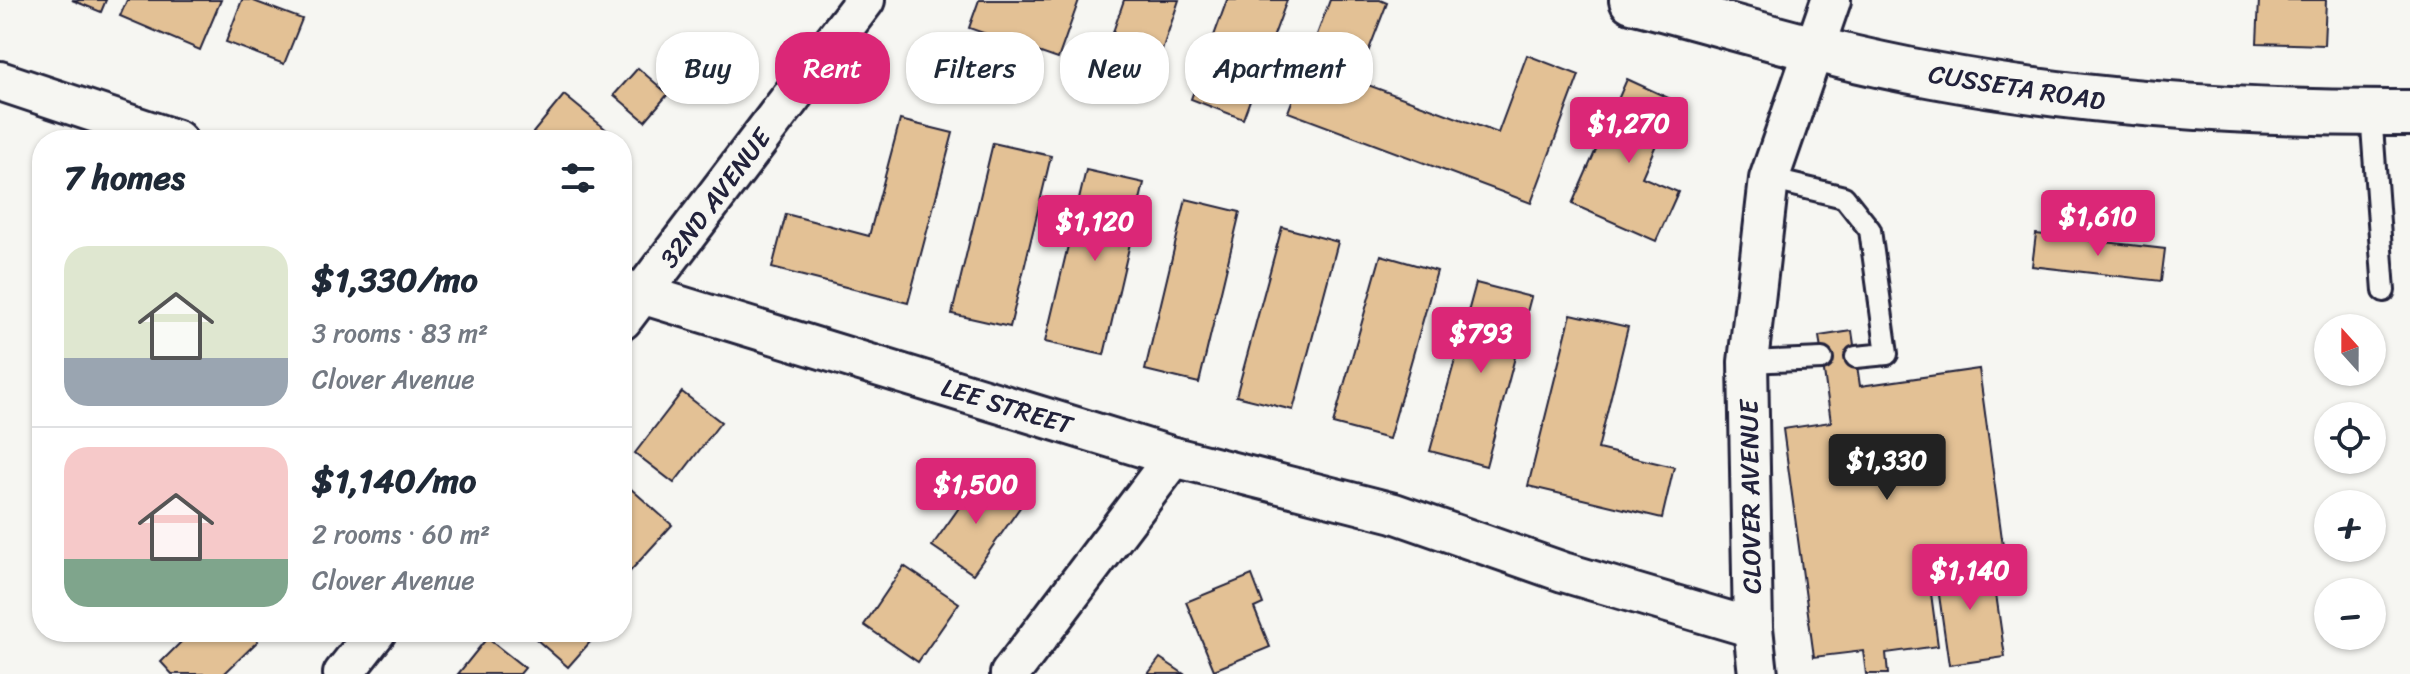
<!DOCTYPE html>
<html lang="en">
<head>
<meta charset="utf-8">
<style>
	:root { --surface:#fff; --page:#f6f6f7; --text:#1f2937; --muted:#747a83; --line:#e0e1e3; --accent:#db2777 }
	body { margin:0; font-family:Sriracha,sans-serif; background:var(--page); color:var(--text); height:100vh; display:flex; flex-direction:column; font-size:30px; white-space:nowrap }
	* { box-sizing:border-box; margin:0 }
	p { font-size:26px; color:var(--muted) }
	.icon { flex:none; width:44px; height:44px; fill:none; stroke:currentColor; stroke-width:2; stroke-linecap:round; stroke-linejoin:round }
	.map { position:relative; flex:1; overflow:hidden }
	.details { position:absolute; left:32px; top:130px; width:600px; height:512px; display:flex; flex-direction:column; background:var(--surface); border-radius:32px; box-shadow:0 2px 6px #0004 }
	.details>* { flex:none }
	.hud { position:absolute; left:656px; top:32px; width:760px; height:72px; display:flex; gap:16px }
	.needle { width:52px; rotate:339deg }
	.buttons { position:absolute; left:2314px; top:314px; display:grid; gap:16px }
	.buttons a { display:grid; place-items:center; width:72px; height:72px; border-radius:50%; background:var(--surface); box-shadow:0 2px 6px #0004; font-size:40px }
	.price { position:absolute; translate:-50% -68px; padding:0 18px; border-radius:8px; background:var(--accent); color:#fff; font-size:26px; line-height:52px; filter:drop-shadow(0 2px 4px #0008) }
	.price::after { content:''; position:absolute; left:50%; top:48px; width:24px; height:18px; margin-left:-12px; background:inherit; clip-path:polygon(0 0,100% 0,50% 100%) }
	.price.active { background:#222; color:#fff }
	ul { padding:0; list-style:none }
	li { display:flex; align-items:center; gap:24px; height:200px; padding:0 32px }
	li+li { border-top:2px solid var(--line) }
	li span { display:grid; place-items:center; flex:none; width:224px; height:160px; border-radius:24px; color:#555 }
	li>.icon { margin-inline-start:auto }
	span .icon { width:96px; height:96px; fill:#fffc; stroke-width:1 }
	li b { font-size:34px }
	h2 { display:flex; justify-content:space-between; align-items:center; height:96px; padding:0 32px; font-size:34px }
	.chip { padding:0 28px; border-radius:32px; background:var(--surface); box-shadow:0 2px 6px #0004; font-size:28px; line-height:72px }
	.chip.active { background:var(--accent); color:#fff }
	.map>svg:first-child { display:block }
	.building { fill:#e3c195; stroke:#22223b; stroke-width:2 }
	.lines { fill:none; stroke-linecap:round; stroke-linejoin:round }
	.lane-casing { stroke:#22223b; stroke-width:26 }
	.street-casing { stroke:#22223b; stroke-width:44 }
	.secondary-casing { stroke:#22223b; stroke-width:50 }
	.lane { stroke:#f6f6f2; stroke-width:20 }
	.street { stroke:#f6f6f2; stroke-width:38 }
	.secondary { stroke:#f6f6f2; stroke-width:44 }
	.labels { text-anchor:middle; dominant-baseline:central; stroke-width:8; stroke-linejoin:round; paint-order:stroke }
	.street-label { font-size:26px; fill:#22223b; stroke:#f6f6f2 }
</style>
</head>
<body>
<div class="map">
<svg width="2410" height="674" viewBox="0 0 2410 674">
	<rect width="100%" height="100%" fill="#f6f6f2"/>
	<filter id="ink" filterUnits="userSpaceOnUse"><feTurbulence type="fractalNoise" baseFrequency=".0125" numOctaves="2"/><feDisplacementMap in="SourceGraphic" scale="16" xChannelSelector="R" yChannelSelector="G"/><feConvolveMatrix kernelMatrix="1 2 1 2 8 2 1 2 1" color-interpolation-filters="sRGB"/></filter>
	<g filter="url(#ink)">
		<!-- building -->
		<g class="building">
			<path d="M72,0H106L101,12Z"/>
			<path d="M127,0H221L200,50L120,16Z"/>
			<path d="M242,0H251L302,19L284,64L226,42Z"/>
			<path d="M979,0H1079L1058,59L969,28Z"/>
			<path d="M1124,0H1179L1151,83L1101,67Z"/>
			<path d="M1227,0H1287L1243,119L1191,99Z"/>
			<path d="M1330,0H1380L1387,3L1357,81L1498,133L1527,55L1579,75L1531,203L1288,112Z"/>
			<path d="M2259,0H2326L2324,45L2257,43Z"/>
			<path d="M638,68L668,94L645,121L614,95Z"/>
			<path d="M1627,79L1675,101L1642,177L1678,192L1656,241L1572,204Z"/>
			<path d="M564,95L619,140H527Z"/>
			<path d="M900,120L953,133L908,303L772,268L786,214L869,236Z"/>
			<path d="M993,143L1051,156L1010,327L952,314Z"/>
			<path d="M1086,170L1144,183L1104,355L1045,342Z"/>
			<path d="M1186,199L1240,212L1199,383L1145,370Z"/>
			<path d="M1282,227L1338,242L1293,410L1236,396Z"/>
			<path d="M2036,234L2165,249L2161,281L2032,266Z"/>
			<path d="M1381,255L1437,271L1389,439L1333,424Z"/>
			<path d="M1476,283L1531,297L1486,466L1430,451Z"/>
			<path d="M1571,314L1628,327L1598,449L1674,467L1662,518L1528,486Z"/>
			<path d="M1852,331L1860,386L1979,369L2003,546L1926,556L1938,646L1886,653L1888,674H1866L1863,651L1814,657L1783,429L1831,422L1819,336Z"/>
			<path d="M682,392L721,422L674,483L635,453Z"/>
			<path d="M980,478L1021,506L973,574L932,546Z"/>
			<path d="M622,481L672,525L625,577L622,574Z"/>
			<path d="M1991,559L2005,657L1949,665L1935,567Z"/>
			<path d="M904,566L959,603L918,662L864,625Z"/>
			<path d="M1252,575L1263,604L1254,608L1270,647L1214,670L1186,602Z"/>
			<path d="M191,632H249L258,641L224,674H172L161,662Z"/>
			<path d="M528,632H599L568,667Z"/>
			<path d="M487,638L525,668L520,674H458Z"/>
			<path d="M1160,658L1184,674H1148Z"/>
		</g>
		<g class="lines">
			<defs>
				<g id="lane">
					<path d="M2371,113L2384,291"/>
					<path d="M1769,179L1844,197L1870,230L1887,354L1856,357"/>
					<path d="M1748,362L1822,359"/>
				</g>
				<g id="street">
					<path d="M0,81L177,140"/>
					<path d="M622,288L1174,457L1394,513L1563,572L1753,628L1748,362L1769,179L1831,0"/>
					<path d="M622,320L865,0"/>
					<path d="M1753,628L1758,674"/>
					<path d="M343,674L376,632"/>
					<path d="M1010,674L1174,457"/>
				</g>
				<path id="secondary" d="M1632,0C1732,26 1831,57 1933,75C2090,104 2250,114 2410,113"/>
			</defs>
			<!-- lane casing -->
			<use href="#lane" class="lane-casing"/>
			<!-- street casing -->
			<use href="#street" class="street-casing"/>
			<!-- secondary casing -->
			<use href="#secondary" class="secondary-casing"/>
			<!-- lane -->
			<use href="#lane" class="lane"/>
			<!-- street -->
			<use href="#street" class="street"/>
			<!-- secondary -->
			<use href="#secondary" class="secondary"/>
		</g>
	</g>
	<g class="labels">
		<!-- street labels -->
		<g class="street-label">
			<text transform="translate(2017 87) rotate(9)">CUSSETA ROAD</text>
			<text transform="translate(715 198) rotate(-53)">32ND AVENUE</text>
			<text transform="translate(1007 406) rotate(17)">LEE STREET</text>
			<text transform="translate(1750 497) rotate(-91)">CLOVER AVENUE</text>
		</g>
	</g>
</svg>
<div class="buttons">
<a><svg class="needle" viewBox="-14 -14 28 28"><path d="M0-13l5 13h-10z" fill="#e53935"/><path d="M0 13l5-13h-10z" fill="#747a83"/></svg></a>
<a><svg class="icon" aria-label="locate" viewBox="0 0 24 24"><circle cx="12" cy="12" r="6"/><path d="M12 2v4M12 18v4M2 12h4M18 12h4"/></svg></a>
<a>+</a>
<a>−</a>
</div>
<b class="price" style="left:1629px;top:165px">$1,270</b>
<b class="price" style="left:2098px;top:258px">$1,610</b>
<b class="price" style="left:1095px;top:263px">$1,120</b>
<b class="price" style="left:1481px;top:375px">$793</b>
<b class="price active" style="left:1887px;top:502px">$1,330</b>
<b class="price" style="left:976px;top:526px">$1,500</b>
<b class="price" style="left:1970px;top:612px">$1,140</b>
<div class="hud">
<a class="chip">Buy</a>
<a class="chip active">Rent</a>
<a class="chip">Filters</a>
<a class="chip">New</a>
<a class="chip">Apartment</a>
</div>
<section class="details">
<h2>7 homes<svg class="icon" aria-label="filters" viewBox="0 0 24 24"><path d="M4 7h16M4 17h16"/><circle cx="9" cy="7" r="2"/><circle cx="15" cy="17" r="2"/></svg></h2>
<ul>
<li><span style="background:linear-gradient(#dfe7d0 70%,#9aa5b1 0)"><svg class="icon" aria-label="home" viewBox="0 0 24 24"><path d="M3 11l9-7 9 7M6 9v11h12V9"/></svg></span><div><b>$1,330/mo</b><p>3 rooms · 83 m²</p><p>Clover Avenue</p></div></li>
<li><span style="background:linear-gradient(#f6c9c9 70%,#7fa58c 0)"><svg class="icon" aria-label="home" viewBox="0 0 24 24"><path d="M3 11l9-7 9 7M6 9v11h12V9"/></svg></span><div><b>$1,140/mo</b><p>2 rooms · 60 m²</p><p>Clover Avenue</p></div></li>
</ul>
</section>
</div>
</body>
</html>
